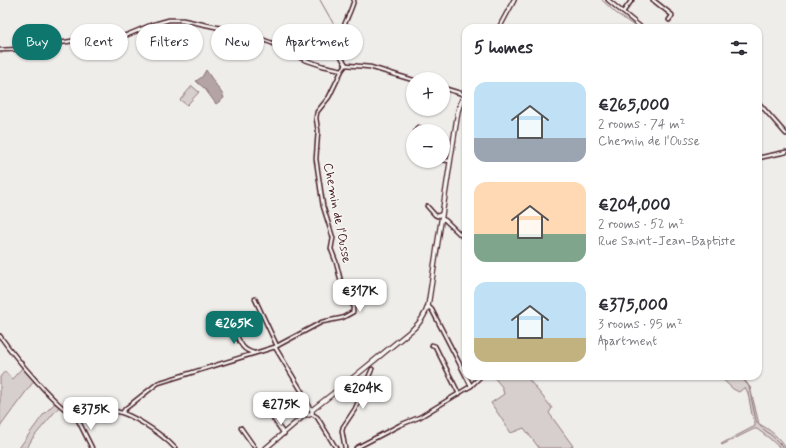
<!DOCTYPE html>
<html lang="en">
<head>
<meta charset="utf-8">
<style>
	:root { --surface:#fff; --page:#f7f7f7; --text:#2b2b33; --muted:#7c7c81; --accent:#0f766e }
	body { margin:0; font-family:Mynerve,sans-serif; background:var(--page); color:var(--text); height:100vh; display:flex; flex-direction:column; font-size:15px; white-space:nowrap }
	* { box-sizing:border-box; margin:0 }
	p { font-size:13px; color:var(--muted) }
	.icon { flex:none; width:22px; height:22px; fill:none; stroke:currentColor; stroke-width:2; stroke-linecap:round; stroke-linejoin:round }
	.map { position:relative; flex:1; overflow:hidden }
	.sheet { position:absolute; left:462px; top:24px; width:300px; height:356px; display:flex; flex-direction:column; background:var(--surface); border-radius:12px; box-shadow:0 1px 3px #0004 }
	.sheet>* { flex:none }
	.guide { position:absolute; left:12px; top:24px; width:380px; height:36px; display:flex; gap:8px }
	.controls { position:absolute; left:406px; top:72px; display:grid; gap:8px }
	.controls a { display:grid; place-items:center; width:44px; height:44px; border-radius:50%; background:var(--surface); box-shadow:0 1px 3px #0004; font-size:20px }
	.price { position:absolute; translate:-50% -34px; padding:0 9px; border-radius:8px; background:#fff; color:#222; font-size:13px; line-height:26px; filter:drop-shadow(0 1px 2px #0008) }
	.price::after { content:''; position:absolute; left:50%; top:24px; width:12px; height:9px; margin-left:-6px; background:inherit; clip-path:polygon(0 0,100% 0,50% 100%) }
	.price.current { background:var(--accent); color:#fff }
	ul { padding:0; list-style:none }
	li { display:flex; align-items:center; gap:12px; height:100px; padding:0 12px }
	li span { display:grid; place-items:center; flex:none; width:112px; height:80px; border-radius:12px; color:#555 }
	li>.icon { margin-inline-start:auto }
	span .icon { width:48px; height:48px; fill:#fffc; stroke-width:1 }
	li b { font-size:17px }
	h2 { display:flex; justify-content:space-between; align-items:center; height:48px; padding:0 12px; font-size:17px }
	.tag { padding:0 14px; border-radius:18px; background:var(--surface); box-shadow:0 1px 3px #0004; font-size:14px; line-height:36px }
	.tag.current { background:var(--accent); color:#fff }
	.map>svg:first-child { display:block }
	.green { fill:#d7cfce; stroke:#90777c }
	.water { fill:#b4a4a5; stroke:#8a6f74 }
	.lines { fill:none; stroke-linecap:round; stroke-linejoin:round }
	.stream { stroke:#8a6f74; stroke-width:1 }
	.minor-casing { stroke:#4a1f2b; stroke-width:5.5 }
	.major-casing { stroke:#4a1f2b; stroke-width:6 }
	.minor { stroke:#f6f6f2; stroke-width:2.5 }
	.major { stroke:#f6f6f2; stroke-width:3.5 }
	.labels { text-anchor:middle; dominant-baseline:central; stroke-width:3; stroke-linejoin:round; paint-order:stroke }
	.street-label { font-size:13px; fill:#4a1f2b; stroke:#f6f6f2 }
</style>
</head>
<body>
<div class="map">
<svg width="786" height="448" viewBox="0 0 786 448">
	<rect width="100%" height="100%" fill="#efedea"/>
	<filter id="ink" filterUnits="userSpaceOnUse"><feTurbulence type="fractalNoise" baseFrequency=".025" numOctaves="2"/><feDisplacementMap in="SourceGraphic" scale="8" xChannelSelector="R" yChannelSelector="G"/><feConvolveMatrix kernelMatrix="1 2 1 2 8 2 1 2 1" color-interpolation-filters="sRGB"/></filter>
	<g filter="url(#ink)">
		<!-- green -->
		<g class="green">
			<path d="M192,86L199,92L187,105L180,100Z"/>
			<path d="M23,367L34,381L16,405L0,427V377L5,371L12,379Z"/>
			<path d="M492,376H510L512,377L514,376H526L552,408L549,413L573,446L569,448H539L524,428L511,433L491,403L504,394L502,387L493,376Z"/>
			<path d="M719,376H739L750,387L759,424C770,429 779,438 786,448H780L769,438L757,429H754L722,445L721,444L755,426V424L752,415L748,393L745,387L739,392L733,389Z"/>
			<path d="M55,403L59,407L32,439L27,448H19L43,415Z"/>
		</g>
		<!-- water -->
		<path class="water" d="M206,70L223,95L224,98L216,104L205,89L196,81L202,77Z"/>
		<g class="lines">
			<!-- stream -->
			<g class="stream">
				<path d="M320,0L333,23L335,29L337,50L343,64L341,69"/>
				<path d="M602,0L616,13L637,28"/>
				<path d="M738,376L747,383L749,387L756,421L760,426L772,436L784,448"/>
			</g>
			<defs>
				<g id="minor">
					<path d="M608,0L642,28"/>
					<path d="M653,0L672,15V16L669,20"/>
					<path d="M623,12L632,0"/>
					<path d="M0,50L23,49L78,40L95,41L108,40L127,35L151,25L169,20H183L244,33L272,43L305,60L323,66L342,70"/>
					<path d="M346,65C343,60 339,54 338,48C337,36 351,13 354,0"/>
					<path d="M346,65L370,67L413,80"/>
					<path d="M443,88L463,94L465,93"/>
					<path d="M758,102L786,134"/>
					<path d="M416,131L418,127L427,131"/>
					<path d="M758,158L786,152"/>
					<path d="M443,160L450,161"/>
					<path d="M427,206L435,215L437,216L442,214"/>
					<path d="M442,219L445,220L466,240"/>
					<path d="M255,299L277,346"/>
					<path d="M428,306L432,310L471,386"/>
					<path d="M241,331L236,334C241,344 242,350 254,353"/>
					<path d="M0,336C12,353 59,412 78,417C87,419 100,411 110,411C128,410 163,435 175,448"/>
					<path d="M432,345L435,346L459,394"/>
					<path d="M275,347L307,400L309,408"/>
					<path d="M268,411L284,434"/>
					<path d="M123,412L125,409L158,383L275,347L322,322L342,318L353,312V306L342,286L336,262L331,249L333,238L323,206L316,159L318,131L316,118L317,112L329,97L342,70L346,65"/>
					<path d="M312,414L317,417L336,448"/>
					<path d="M77,416V418L92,448"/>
					<path d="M241,428L255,448"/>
					<path d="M345,448L342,431L343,427L355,409L372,369"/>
					<path d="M356,448L400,425L420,417L471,386L481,376"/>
				</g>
				<g id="major">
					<path d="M499,28L514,0"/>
					<path d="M312,410L354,377L413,329C420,323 425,315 428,306L458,111L461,102L466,90"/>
					<path d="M306,414L305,411L307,408H310L312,410"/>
					<path d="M306,414L309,415L312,413V410"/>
					<path d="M266,448L306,414"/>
				</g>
			</defs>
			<!-- minor casing -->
			<use href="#minor" class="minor-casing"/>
			<!-- major casing -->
			<use href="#major" class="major-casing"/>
			<!-- minor -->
			<use href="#minor" class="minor"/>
			<!-- major -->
			<use href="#major" class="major"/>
		</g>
	</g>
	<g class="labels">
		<!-- street labels -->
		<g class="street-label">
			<text transform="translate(337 213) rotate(79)">Chemin de l'Ousse</text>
		</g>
	</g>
</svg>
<div class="controls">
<a>+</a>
<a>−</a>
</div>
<b class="price" style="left:360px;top:313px">€317K</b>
<b class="price current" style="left:234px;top:345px">€265K</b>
<b class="price" style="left:363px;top:410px">€204K</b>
<b class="price" style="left:281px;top:426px">€275K</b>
<b class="price" style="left:91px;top:431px">€375K</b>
<div class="guide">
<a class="tag current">Buy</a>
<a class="tag">Rent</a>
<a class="tag">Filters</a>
<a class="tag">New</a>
<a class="tag">Apartment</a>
</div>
<section class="sheet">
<h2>5 homes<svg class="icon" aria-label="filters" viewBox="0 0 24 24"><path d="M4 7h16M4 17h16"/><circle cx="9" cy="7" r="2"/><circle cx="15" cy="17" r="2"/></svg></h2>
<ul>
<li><span style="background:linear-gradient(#bfe0f5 70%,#9aa5b1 0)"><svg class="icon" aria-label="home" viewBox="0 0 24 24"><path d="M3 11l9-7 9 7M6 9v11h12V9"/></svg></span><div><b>€265,000</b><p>2 rooms · 74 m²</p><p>Chemin de l'Ousse</p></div></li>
<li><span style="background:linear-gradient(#ffd9b3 65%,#7fa58c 0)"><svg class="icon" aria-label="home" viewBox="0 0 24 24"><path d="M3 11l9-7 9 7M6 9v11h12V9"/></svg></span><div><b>€204,000</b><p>2 rooms · 52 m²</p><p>Rue Saint-Jean-Baptiste</p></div></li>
<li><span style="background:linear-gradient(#bfe0f5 70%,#c2b280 0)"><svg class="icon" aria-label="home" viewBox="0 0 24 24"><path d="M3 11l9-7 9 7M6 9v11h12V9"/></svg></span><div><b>€375,000</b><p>3 rooms · 95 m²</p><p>Apartment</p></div></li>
</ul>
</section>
</div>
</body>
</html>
